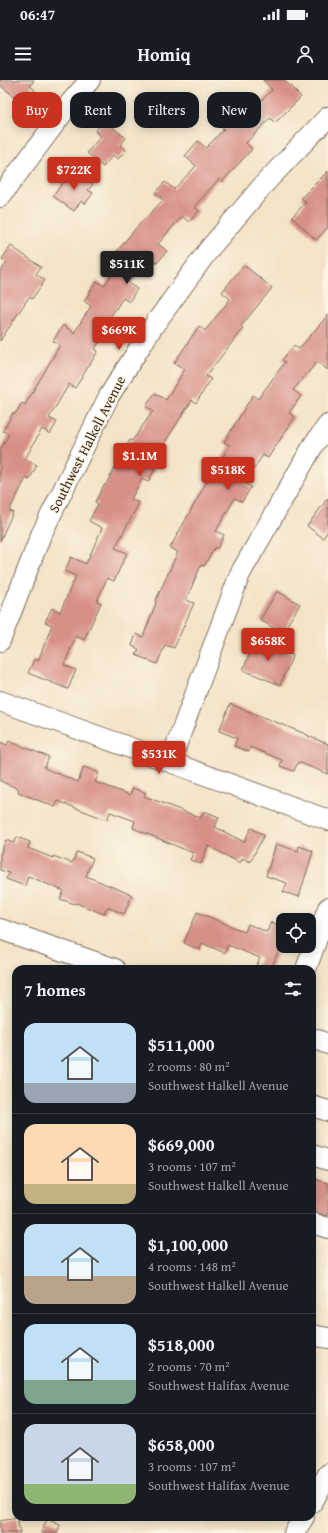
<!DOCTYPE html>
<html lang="en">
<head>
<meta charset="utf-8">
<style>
	:root { --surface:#171b24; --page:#20242c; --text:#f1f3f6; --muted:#9ea1a6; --line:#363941; --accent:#c8321e }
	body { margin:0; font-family:"Gentium Book Plus",serif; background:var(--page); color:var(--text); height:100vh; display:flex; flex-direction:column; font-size:15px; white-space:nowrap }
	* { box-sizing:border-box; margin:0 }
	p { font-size:13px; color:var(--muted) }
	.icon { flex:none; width:22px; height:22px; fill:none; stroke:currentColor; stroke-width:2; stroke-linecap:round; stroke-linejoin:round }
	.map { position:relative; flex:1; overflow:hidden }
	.panel { position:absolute; left:12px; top:885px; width:304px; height:556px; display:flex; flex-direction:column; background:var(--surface); border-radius:12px; box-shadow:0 2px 10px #0003 }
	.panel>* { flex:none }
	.guide { position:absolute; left:12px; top:12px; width:304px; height:36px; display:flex; gap:8px }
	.buttons { position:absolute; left:276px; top:833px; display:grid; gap:8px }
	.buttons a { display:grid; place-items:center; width:40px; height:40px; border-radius:8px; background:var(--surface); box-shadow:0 2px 10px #0003; font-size:20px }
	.price { position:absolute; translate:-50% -34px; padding:0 9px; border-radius:4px; background:var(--accent); color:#fff; font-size:13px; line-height:26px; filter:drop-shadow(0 1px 2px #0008) }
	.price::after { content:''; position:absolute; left:50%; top:24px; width:12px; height:9px; margin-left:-6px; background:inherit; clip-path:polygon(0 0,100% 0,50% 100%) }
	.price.active { background:#222; color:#fff }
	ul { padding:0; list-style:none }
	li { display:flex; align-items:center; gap:12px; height:100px; padding:0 12px }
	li+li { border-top:1px solid var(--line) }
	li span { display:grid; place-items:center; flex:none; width:112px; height:80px; border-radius:12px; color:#555 }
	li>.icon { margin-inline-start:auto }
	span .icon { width:48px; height:48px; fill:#fffc; stroke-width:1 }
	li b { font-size:17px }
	h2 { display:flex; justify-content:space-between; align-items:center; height:48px; padding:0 12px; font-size:17px }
	.pill { padding:0 14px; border-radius:12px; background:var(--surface); box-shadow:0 2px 10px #0003; font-size:14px; line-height:36px }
	.pill.active { background:var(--accent); color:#fff }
	.status { display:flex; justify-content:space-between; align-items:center; height:28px; padding:0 20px; background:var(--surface); direction:ltr }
	.status svg { height:11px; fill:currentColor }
	header { display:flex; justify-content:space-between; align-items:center; height:52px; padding:0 12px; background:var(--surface); font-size:18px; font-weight:700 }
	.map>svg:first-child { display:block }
	.building { fill:#d79088 }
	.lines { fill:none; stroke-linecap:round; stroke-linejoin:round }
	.minor-casing { stroke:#7b6b59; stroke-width:22 }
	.minor { stroke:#fff; stroke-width:20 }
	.labels { text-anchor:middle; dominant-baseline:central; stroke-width:3; stroke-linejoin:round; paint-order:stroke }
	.street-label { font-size:14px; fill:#3b2a1e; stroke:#fcf5e5 }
</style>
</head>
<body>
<div class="status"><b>06:47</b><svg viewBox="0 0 49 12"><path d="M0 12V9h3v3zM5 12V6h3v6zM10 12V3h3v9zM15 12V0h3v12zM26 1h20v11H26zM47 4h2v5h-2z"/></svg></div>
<header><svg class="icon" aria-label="menu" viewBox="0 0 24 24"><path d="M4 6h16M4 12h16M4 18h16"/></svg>Homiq<svg class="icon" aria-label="person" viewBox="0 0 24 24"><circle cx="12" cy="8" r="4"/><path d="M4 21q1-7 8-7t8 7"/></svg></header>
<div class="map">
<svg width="328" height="1453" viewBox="0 0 328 1453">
	<rect width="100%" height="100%" fill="#fcf5e5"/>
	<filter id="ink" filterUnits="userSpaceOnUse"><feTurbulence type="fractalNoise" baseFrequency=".025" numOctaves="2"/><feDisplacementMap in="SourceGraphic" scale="8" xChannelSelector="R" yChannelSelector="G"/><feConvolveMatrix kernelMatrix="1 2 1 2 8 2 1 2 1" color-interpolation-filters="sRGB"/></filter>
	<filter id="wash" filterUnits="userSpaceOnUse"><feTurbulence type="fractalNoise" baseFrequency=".012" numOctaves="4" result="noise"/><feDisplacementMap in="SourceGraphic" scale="16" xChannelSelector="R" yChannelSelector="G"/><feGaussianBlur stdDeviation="0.9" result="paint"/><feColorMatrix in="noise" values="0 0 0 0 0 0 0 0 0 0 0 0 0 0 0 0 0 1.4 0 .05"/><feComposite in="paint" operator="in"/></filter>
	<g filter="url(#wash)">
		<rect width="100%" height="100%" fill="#f3e3c7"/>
		<g id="blocks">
			<!-- building -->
			<g class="building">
				<path d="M0,0H34L30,6L35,10L24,24L0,5Z"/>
				<path d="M263,0H284L301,17L275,43L270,38L246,63L252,69L222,102L219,99L194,127L199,131L189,142L182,136L158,164L167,171L157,183L150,177L128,203L137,209L129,222L123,218L102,249L106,251L95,269L98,271L75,308L69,304L49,338L57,342L50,354L42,349L25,379L37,385L29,400L26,398L9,431L13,432L0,461V370L9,354L3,351L13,333L15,334L22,323L25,325L60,265L53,261L63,245L74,253L91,226L84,221L97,201L104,206L121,181L114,175L137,147L163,120L155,113L165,102L174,109L196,86L185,76L198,61L206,68L224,49L221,46L238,29L245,36L272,10Z"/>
				<path d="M104,40L126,58L120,65L126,70L118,79L113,75L103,87L87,73L101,56L95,51Z"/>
				<path d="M73,89L93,104L88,110L93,113L85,124L81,121L74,131L53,116Z"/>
				<path d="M328,91V147L316,160L292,137L306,122L301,118Z"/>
				<path d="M11,166L41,187L36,194L45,200L32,219L29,217L0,261V192L7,183L2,179Z"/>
				<path d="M244,185L272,208L241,246L243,248L206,296L211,299L196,323L192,320L163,365L160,363L148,385L155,389L148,402L142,399L131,419L139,423L115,468L127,473L114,501L107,498L97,521L101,523L84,560L76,556L64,585L76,590L68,609L28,593L34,579L38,581L52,545L45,542L52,528L60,532L76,496L65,491L71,477L86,484L102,448L89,441L98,424L95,422L104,405L105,406L130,360L132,361L153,331L146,326L155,313L166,320L185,289L174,283L199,246L205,251L230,219L222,212Z"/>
				<path d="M328,235V290L317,282L293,310L301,316L289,333L295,337L268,378L263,375L244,403L251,407L242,422L235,418L216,451L224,455L217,469L215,467L204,486L201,485L186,520L194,523L174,568L165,565L157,584L136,575L139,569L132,566L136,554L143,557L156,523L155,522L178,472L170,468L215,387H216L230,366L224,362L253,315L258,319L285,282L282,280L294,265L299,269Z"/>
				<path d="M328,418V451L323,458L307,446Z"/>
				<path d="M277,511L300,524L282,553L260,540Z"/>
				<path d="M255,560L293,575L280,605L243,590Z"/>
				<path d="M230,624L308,655V656L328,664V694L298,682L294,691L280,686L282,680L250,667L249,672L234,666L237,658L219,651Z"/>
				<path d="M9,661L49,677L44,688L78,702L84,687L99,693L95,702L130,715L133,708L146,713L144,716L201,738L204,731L219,737L215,747L244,762L251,748L264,755L250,782L243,778L240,783L208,766L201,784L190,780L193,773L133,748L135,741L110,732L107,740L58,721L55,727L18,712L19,709L0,701V662L7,665Z"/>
				<path d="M17,757L30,762L28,768L53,778V776L72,783L77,772L93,778L86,796L132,815L124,834L107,827L104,834L76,823L75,824L60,819L64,811L28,796L25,806L6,799L9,793L0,790V775L6,760L14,763Z"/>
				<path d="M276,764L298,771L299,766L313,771L299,817L283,812L287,803L266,796Z"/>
				<path d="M197,832L245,852L248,844L267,852L271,842L283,847V860L271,889H255L260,878L228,865L225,873L202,863L200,870L184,863Z"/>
				<path d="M312,1098L328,1103V1136L312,1132Z"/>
				<path d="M17,1438L20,1453H0V1441Z"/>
				<path d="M47,1439L60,1445L57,1453H41Z"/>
			</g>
		</g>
	</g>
	<g filter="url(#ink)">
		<use href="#blocks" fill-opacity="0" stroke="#7b6b59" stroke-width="1"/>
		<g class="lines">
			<defs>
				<g id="minor">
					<path d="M0,117L71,22L90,0"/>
					<path d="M0,561L41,455L109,316L154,245L210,168L265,103L328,37"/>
					<path d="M0,621L170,682L328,740"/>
					<path d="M170,682L240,494L314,364L328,345"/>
					<path d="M0,849L115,889"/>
					<path d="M306,889L328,828"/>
					<path d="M312,958L328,964"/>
					<path d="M312,1026L328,1031"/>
					<path d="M312,1075L328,1080"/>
					<path d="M312,1143L328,1148"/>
					<path d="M312,1255L328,1258"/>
					<path d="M312,1423L328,1394"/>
					<path d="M294,1453L304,1437"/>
				</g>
			</defs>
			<!-- minor casing -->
			<use href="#minor" class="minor-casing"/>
			<!-- minor -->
			<use href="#minor" class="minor"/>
		</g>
	</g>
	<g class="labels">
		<!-- street labels -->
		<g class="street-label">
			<text transform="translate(87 364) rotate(-63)">Southwest Halkell Avenue</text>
		</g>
	</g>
</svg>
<div class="buttons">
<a><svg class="icon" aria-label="locate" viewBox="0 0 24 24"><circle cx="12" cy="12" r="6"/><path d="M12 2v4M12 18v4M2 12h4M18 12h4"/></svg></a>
</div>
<b class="price" style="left:74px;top:111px">$722K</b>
<b class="price active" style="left:127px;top:205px">$511K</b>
<b class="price" style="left:119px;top:271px">$669K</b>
<b class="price" style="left:140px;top:397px">$1.1M</b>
<b class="price" style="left:228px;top:411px">$518K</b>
<b class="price" style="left:268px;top:582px">$658K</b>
<b class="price" style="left:159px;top:695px">$531K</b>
<div class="guide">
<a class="pill active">Buy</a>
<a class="pill">Rent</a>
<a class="pill">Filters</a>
<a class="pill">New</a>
</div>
<section class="panel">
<h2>7 homes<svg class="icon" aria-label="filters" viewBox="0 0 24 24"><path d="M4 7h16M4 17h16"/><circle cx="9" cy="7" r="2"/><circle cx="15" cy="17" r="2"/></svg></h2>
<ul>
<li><span style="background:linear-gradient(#bfe0f5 75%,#9aa5b1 0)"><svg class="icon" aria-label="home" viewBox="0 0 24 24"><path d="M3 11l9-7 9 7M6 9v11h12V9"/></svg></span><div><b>$511,000</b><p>2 rooms · 80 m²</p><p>Southwest Halkell Avenue</p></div></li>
<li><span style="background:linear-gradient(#ffd9b3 75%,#c2b280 0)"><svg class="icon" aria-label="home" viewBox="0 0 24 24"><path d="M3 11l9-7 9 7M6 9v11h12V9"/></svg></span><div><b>$669,000</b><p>3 rooms · 107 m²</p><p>Southwest Halkell Avenue</p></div></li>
<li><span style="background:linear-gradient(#bfe0f5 65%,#b9a48a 0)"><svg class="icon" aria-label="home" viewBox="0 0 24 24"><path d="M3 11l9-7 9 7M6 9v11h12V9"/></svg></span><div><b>$1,100,000</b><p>4 rooms · 148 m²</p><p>Southwest Halkell Avenue</p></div></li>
<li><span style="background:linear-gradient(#bfe0f5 70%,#7fa58c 0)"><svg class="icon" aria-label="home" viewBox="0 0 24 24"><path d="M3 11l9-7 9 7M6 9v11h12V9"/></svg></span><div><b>$518,000</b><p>2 rooms · 70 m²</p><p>Southwest Halifax Avenue</p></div></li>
<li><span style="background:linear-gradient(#c9d6e8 75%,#8fb573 0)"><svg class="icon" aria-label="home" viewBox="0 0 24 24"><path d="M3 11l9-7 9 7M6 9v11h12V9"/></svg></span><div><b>$658,000</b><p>3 rooms · 107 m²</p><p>Southwest Halifax Avenue</p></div></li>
</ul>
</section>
</div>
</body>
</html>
